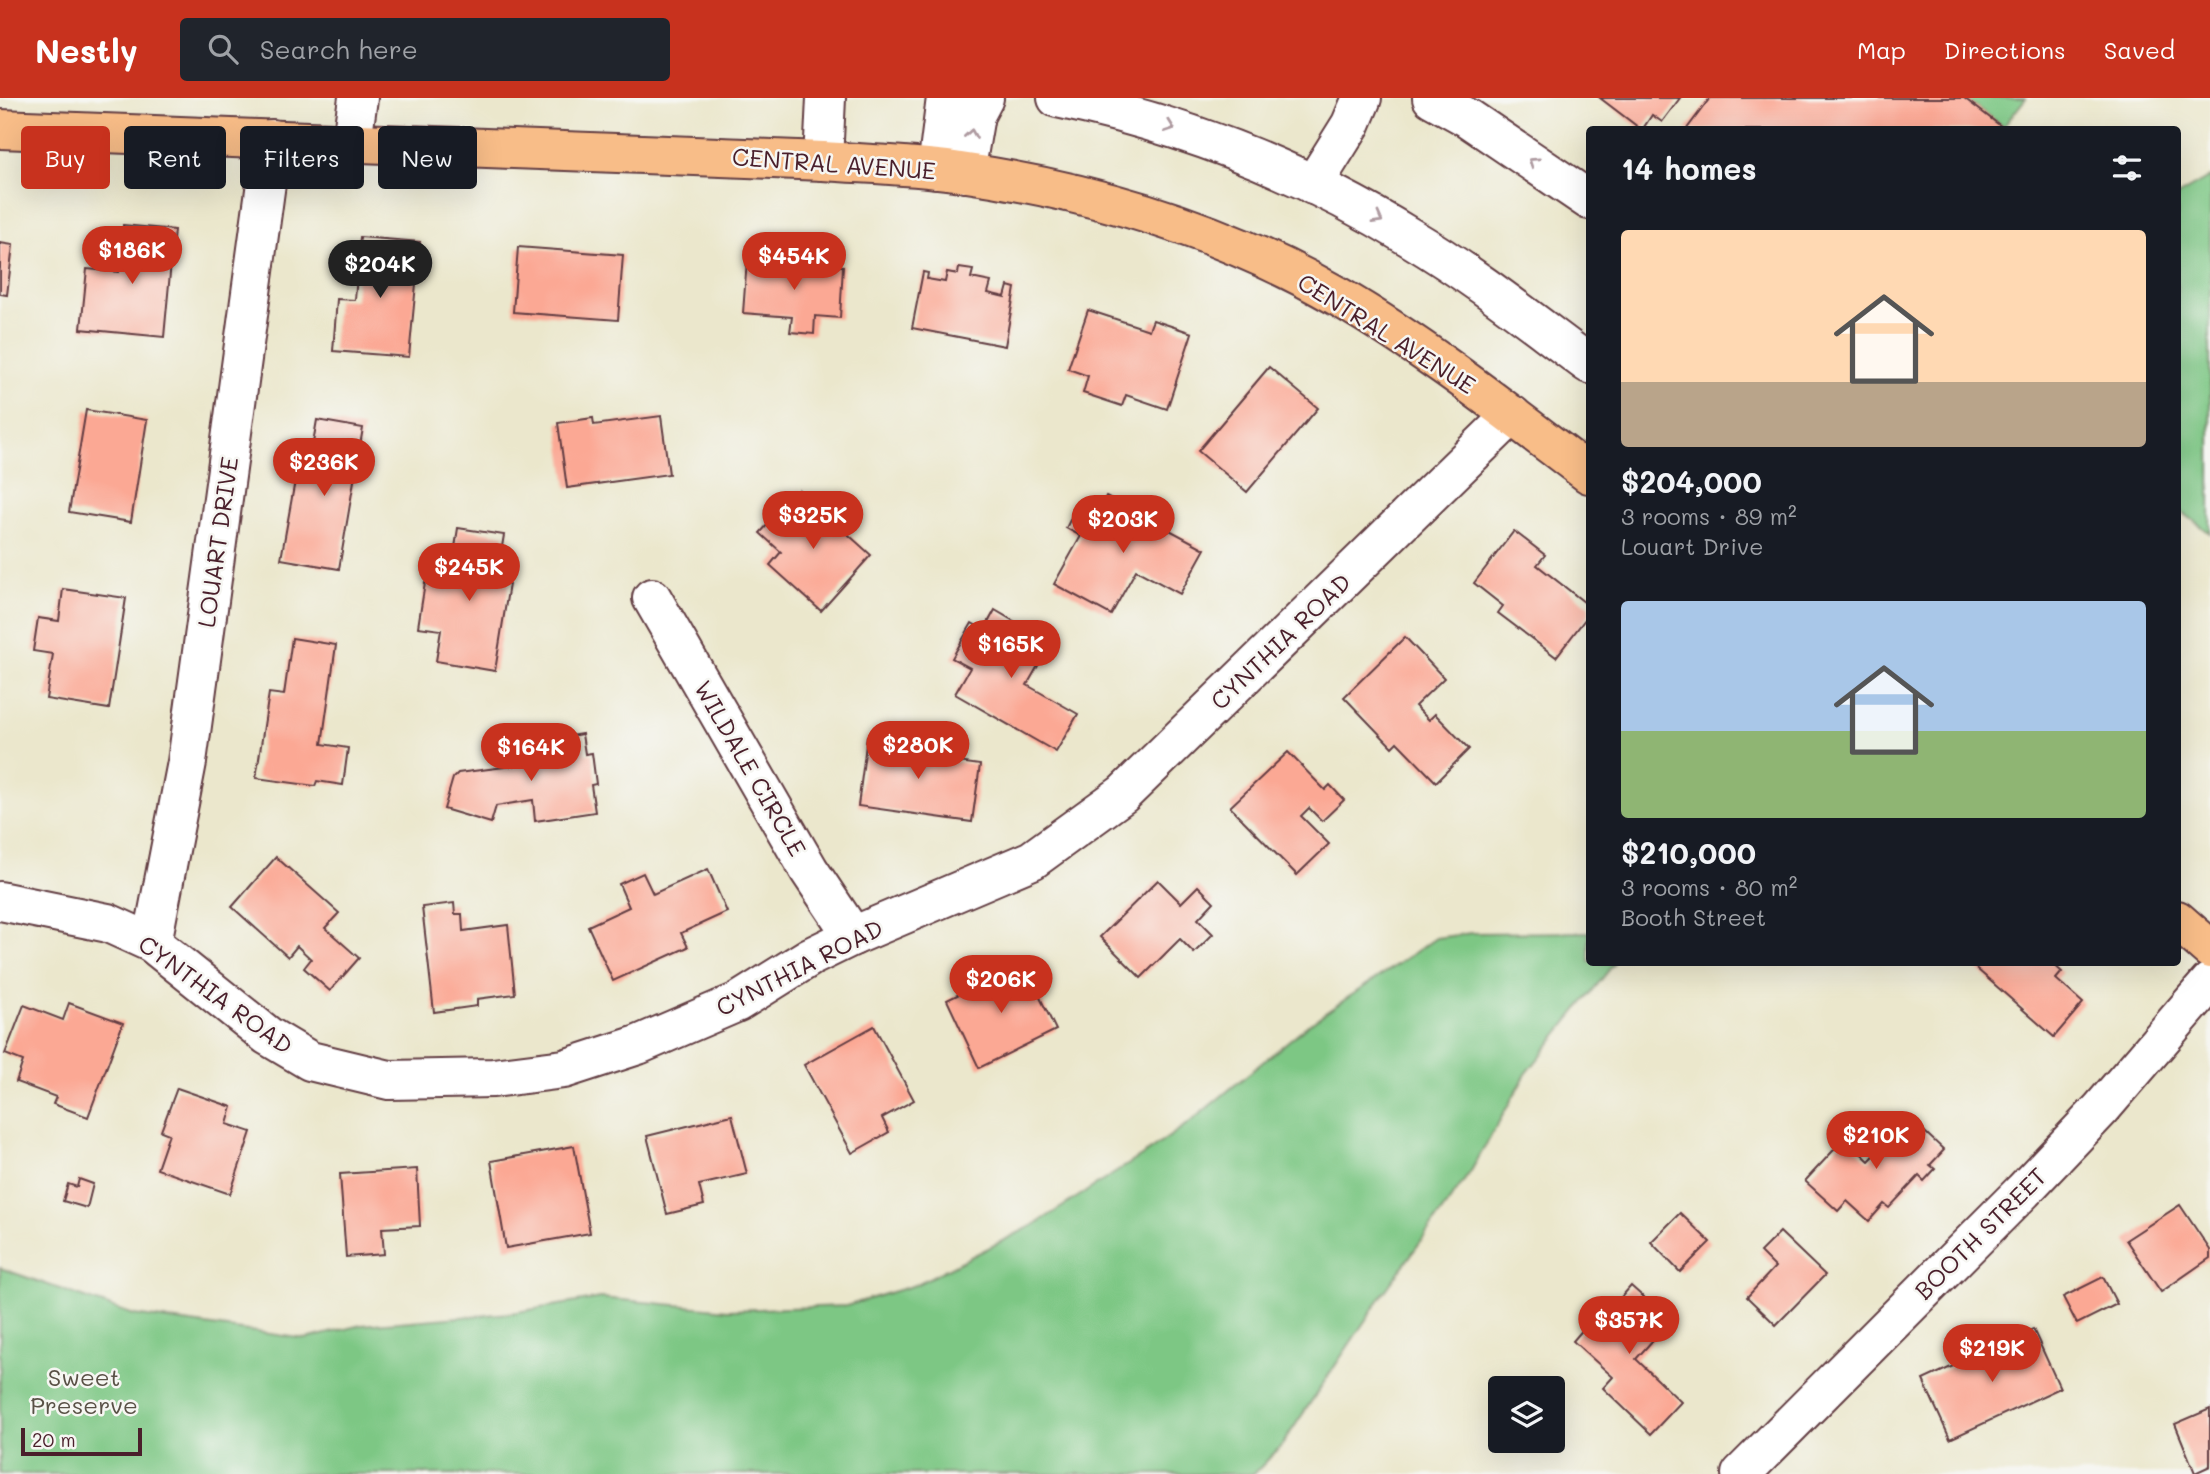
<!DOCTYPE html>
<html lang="en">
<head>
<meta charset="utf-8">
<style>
	:root { --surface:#171b24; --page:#20242c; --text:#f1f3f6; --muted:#9ea1a6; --accent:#c8321e }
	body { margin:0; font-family:Mali,sans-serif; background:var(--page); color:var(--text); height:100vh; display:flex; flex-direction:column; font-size:26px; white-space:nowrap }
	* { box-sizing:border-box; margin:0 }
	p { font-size:23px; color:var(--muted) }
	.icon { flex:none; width:38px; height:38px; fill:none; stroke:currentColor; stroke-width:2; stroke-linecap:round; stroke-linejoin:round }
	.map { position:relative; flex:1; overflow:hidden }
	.sheet { position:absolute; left:1586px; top:28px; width:595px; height:840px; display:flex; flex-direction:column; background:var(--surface); border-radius:7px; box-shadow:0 7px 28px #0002 }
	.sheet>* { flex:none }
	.guide { position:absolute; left:21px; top:28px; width:665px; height:63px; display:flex; gap:14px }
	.fabs { position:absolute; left:1488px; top:1278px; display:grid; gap:14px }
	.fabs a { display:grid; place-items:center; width:77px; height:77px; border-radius:7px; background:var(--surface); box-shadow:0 7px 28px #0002; font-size:35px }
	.scale { position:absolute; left:21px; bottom:18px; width:121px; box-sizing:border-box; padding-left:7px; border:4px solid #4a1f2b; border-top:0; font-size:19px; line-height:24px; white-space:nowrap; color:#4a1f2b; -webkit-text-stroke:5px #f6f6f2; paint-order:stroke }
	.price { position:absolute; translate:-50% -60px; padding:0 16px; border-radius:24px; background:var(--accent); color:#fff; font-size:23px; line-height:46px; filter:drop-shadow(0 2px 4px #0008) }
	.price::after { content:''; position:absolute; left:50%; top:42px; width:21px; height:16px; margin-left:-10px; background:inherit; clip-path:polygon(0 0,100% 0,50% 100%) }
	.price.selected { background:#222; color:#fff }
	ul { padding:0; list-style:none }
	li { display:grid; align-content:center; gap:14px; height:371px; padding:0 35px }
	li span { display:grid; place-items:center; height:217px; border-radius:7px; color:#555 }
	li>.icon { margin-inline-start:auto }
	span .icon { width:126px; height:126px; fill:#fffc; stroke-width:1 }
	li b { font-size:30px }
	h2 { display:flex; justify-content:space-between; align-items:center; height:84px; padding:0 35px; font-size:30px }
	.tag { padding:0 24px; border-radius:7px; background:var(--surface); box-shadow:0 7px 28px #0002; font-size:24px; line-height:63px }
	.tag.selected { background:var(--accent); color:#fff }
	header { display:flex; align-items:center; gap:42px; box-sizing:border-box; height:98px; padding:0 35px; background:var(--accent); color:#fff }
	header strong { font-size:33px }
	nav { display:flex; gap:38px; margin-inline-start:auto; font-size:24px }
	.search { width:490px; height:63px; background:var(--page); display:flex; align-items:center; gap:18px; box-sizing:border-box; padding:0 24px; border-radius:7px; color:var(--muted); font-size:26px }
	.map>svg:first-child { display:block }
	.green { fill:#7dc784; stroke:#647358; stroke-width:2 }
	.building { fill:#fba894 }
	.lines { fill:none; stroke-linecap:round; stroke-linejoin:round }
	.minor-casing { stroke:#623d43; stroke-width:42 }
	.major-casing { stroke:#623d43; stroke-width:42 }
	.minor { stroke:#fff; stroke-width:38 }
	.major { stroke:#f8bd88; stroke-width:38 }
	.oneway { stroke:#ae9aa0 }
	.labels { text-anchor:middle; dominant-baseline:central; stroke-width:5; stroke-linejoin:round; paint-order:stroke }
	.street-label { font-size:24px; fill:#4a1f2b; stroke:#f6f6f2 }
	.park-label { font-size:24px; fill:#595146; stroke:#f6f6f2 }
</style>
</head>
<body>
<header>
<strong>Nestly</strong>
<div class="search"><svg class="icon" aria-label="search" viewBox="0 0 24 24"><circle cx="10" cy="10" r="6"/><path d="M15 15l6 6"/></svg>Search here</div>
<nav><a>Map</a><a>Directions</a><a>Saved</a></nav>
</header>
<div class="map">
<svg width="2210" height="1376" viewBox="0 0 2210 1376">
	<rect width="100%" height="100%" fill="#f6f6f2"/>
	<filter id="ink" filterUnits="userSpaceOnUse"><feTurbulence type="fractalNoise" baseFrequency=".0143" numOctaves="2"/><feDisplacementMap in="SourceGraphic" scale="14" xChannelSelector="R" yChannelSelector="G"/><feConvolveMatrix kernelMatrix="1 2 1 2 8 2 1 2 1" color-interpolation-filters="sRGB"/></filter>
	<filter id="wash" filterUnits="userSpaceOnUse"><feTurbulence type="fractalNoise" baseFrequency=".00686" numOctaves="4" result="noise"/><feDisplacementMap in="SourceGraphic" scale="28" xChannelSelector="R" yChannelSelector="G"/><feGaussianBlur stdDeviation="1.57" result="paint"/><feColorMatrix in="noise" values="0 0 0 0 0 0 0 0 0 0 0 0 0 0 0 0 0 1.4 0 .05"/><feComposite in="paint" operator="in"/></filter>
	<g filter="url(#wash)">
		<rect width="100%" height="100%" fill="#ebe7cc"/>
		<!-- green -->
		<g class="green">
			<path d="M1964,0H2026L2003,29Z"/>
			<path d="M2210,79V435L2177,410V98Z"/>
			<path d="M1589,834V864L1614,865L1613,867L1526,976L1471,1073L1383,1196L1282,1347L1254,1376H0V1170L134,1217L306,1241L361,1227L511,1215L601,1200L728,1212L846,1208L915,1187L1034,1127L1146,1055L1190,1024L1309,926L1436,840L1471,835Z"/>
		</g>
		<g id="blocks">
			<!-- building -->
			<g class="building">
				<path d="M1600,0H1680L1662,24L1652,17L1642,32Z"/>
				<path d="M1710,0H1964L2006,32H1686Z"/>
				<path d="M123,127L174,132L164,239L81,231L87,171L119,174Z"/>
				<path d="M360,139L420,144L409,259L333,253L337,201L355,202Z"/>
				<path d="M0,145L13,147L7,197L0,196Z"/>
				<path d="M518,149L623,157L618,222L513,214Z"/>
				<path d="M747,162L843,168L840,220L815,218L814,236L790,234L792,219L743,215Z"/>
				<path d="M959,170L973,172L971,180L991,184L988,195L1005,199L1008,188L1015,190L1005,248L912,230L923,174L928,175L927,181L945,184L947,174L958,176Z"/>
				<path d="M1088,212L1149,232L1153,222L1192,235L1167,311L1126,297L1122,308L1083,295L1088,278L1068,271Z"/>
				<path d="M1269,269L1318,310L1247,394L1198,353Z"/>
				<path d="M86,312L147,322L131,424L69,414Z"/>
				<path d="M661,318L669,376L567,390L558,325L593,320L594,327Z"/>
				<path d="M317,322L363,330L339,471L281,461L296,377L307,379Z"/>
				<path d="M799,392L871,457L821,513L770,467L781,454L760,435Z"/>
				<path d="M1106,398L1205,451L1180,496L1136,472L1111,517L1054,486L1081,438L1066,430L1078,406L1097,416Z"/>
				<path d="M458,430L504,437L496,484L509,486L495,573L436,563L441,532L418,529L425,485L449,489Z"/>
				<path d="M1514,433L1545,457L1537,467L1589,508V516L1556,559L1498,515L1503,508L1474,485Z"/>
				<path d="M63,491L126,500L109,611L46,601L53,556L33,553L38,520L59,523Z"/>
				<path d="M995,512L1051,545L1027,587L1078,616L1056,654L955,596L970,570L952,560L972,525L984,532Z"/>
				<path d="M1405,539L1444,580L1415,608L1429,622L1435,616L1469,651L1436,684L1397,644L1392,649L1344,599Z"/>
				<path d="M292,540L336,547L322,646L348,650L343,687L317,683L315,688L256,680L269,595L284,597Z"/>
				<path d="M582,636L585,656L592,655L596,686L591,687L595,714L535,723L533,702L496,708L491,725L444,711L453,680L458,675L528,666L524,646Z"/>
				<path d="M932,636L947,638L944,662L980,667L972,724L858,708L867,639L904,644L902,656L928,660Z"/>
				<path d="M1288,654L1325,692L1330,687L1344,702L1322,723L1309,710L1301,718L1329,746L1297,777L1230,709Z"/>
				<path d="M276,759L339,815L325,830L359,860L330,893L304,870L311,861L297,848L288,859L232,809Z"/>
				<path d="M708,771L727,814L681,835L688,849L613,883L588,828L629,809L619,786L643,775L653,796Z"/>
				<path d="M1158,782L1181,805L1198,788L1214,804L1198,821L1213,836L1194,855L1180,841L1141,880L1100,839Z"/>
				<path d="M454,805L455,816H462L463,833L508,827L515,896L477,901V908L434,914L422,809Z"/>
				<path d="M1969,864H2051L2062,874L2056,881L2083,905L2054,939Z"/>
				<path d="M1023,865L1056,932L979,970L947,902Z"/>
				<path d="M69,905L123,925L88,1019L53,1006L56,999L16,984L23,963L5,956L24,907L63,922Z"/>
				<path d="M874,928L914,1002L882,1020L889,1034L852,1055L804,967Z"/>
				<path d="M177,990L232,1009L227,1026L251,1034L230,1096L157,1071L169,1036L161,1033Z"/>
				<path d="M732,1017L747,1076L699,1087L704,1107L667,1116L647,1038Z"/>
				<path d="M1910,1020L1944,1052L1930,1067L1935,1071L1924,1083L1919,1078L1889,1110L1884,1106L1869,1123L1847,1103L1838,1113L1805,1083L1845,1040L1869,1063Z"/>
				<path d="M574,1048L590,1135L506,1150L491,1063Z"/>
				<path d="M417,1071L420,1128L382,1130L384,1156L346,1159L340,1076Z"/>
				<path d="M79,1081L93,1086L87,1110L63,1103L68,1086L77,1089Z"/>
				<path d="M2180,1107L2210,1152V1160L2161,1194L2126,1142Z"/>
				<path d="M1680,1115L1710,1144L1680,1174L1651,1144Z"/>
				<path d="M1780,1134L1825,1177L1776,1227L1747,1199L1775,1169L1760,1154Z"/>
				<path d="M2103,1179L2117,1206L2077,1226L2063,1199Z"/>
				<path d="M1631,1188L1670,1223L1636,1261L1681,1304L1651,1336L1603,1290L1613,1279L1573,1243L1610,1200L1616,1205Z"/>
				<path d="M2033,1231L2060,1290L1950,1341L1923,1282Z"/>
				<path d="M2210,1311V1368L2195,1375L2175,1326Z"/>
			</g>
		</g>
	</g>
	<g filter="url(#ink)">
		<use href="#blocks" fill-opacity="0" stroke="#623d43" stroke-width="2"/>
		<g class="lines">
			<defs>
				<g id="minor">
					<path d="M1057,0C1181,26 1303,73 1411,140C1473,177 1531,223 1589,266"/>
					<path d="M1432,0L1468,20L1589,102"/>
					<path d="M352,43L358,0"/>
					<path d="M823,63L826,0"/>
					<path d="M937,71L946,0"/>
					<path d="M965,75L975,17L984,0"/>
					<path d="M1313,87L1351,26L1362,0"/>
					<path d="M652,500L809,772L853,838"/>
					<path d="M0,803L108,825L152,845L268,938L310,963L389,982L493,980L564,971L638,947L738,904L810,859L853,838L1032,762L1123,696L1512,317"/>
					<path d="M152,845L187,664L272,41"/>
					<path d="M1741,1376L2023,1093L2101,1011L2210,884"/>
				</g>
				<g id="major">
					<path d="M0,31L823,63C866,66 911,67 954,73C1088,92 1222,131 1339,199C1428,251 1507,314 1589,376"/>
					<path d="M2177,822L2210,851"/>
				</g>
			</defs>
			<!-- minor casing -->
			<use href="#minor" class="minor-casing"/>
			<!-- major casing -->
			<use href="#major" class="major-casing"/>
			<!-- minor -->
			<use href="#minor" class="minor"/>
			<!-- major -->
			<use href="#major" class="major"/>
		</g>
		<!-- one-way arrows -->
		<defs><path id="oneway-chevron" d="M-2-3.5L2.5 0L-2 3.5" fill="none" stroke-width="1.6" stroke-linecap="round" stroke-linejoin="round" transform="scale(1.75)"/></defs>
		<g class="oneway">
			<use href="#oneway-chevron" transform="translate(1170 29) rotate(20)"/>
			<use href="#oneway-chevron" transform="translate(971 36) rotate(-81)"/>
			<use href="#oneway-chevron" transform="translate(1533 64) rotate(-146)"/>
			<use href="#oneway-chevron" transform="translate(1378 121) rotate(29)"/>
		</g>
	</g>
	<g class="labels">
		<!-- street labels -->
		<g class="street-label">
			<text transform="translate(834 65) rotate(4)">CENTRAL AVENUE</text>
			<text transform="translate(1387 235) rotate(32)">CENTRAL AVENUE</text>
			<text transform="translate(217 444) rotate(-82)">LOUART DRIVE</text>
			<text transform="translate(1280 543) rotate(-44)">CYNTHIA ROAD</text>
			<text transform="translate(751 670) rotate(60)">WILDALE CIRCLE</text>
			<text transform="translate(799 869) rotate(-27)">CYNTHIA ROAD</text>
			<text transform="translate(216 896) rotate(36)">CYNTHIA ROAD</text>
			<text transform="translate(1980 1135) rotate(-45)">BOOTH STREET</text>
		</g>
		<!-- park labels -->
		<g class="park-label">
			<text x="84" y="1278">Sweet<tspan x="84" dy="28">Preserve</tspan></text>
		</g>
	</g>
</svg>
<div class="fabs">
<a><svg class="icon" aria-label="layers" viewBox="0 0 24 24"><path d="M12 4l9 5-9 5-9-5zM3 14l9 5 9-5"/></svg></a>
</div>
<div class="scale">20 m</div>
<b class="price" style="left:132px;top:188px">$186K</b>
<b class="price" style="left:794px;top:194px">$454K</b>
<b class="price selected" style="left:380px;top:202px">$204K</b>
<b class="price" style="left:324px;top:400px">$236K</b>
<b class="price" style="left:813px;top:453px">$325K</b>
<b class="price" style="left:1123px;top:457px">$203K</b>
<b class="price" style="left:469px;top:505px">$245K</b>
<b class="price" style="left:1011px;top:582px">$165K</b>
<b class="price" style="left:918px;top:683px">$280K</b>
<b class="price" style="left:531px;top:685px">$164K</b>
<b class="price" style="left:1001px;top:917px">$206K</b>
<b class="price" style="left:1876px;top:1073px">$210K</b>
<b class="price" style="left:1629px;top:1258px">$357K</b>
<b class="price" style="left:1992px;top:1286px">$219K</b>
<div class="guide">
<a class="tag selected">Buy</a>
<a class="tag">Rent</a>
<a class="tag">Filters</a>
<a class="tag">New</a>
</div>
<section class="sheet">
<h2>14 homes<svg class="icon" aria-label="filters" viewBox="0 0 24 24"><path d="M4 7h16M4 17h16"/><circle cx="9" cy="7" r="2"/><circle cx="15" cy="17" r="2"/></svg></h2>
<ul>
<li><span style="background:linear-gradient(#ffd9b3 70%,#b9a48a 0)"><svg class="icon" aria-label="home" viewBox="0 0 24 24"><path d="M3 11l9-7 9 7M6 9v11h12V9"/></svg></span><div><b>$204,000</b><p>3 rooms · 89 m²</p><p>Louart Drive</p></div></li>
<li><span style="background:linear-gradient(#a9c7e8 60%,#8fb573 0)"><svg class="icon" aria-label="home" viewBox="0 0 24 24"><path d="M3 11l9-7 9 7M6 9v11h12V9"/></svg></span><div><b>$210,000</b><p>3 rooms · 80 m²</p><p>Booth Street</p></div></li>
</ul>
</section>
</div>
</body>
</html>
